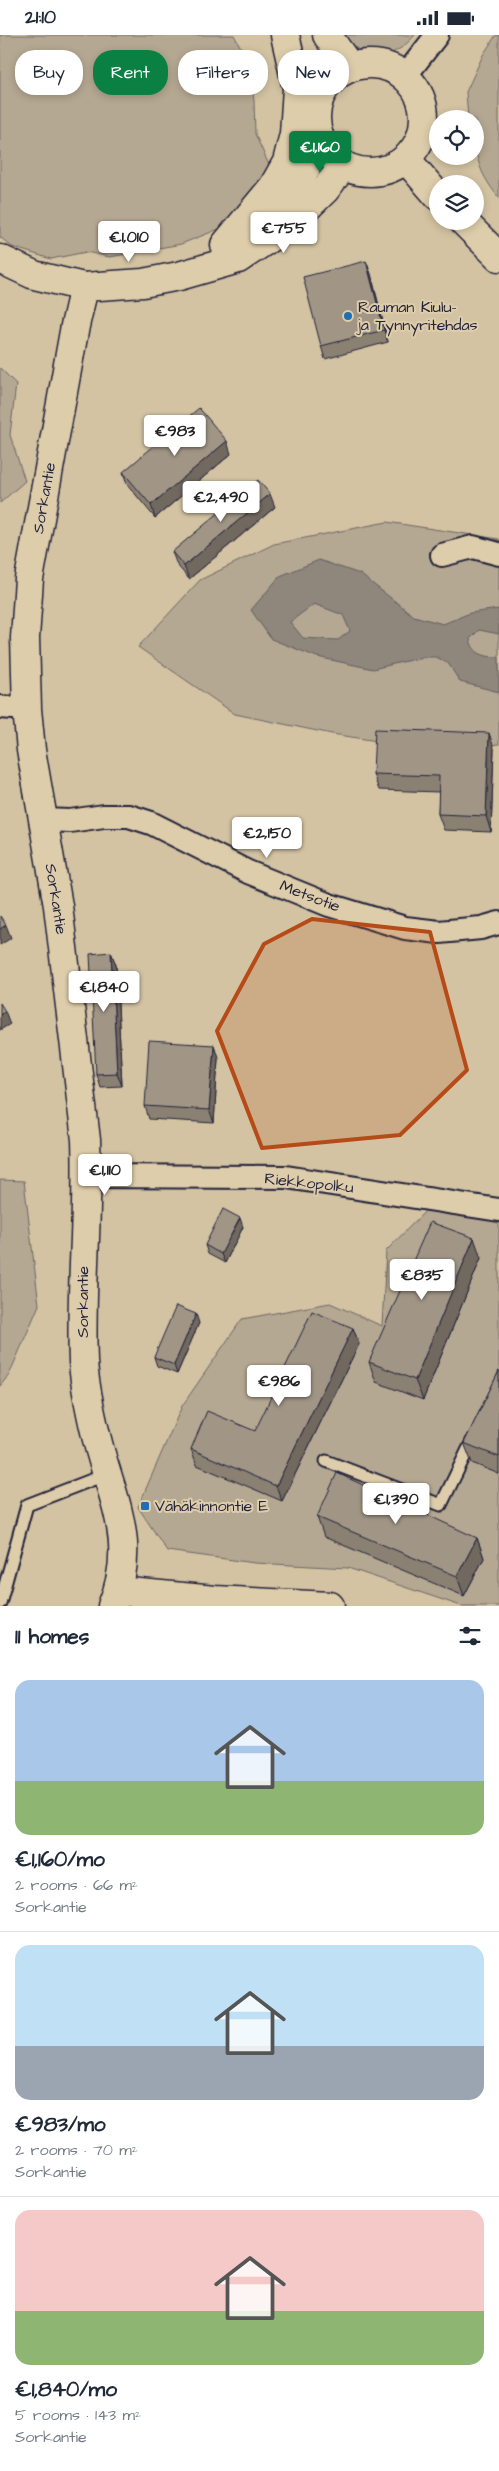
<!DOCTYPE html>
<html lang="en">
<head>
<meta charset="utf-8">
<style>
	:root { --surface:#fff; --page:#f2f2f3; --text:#1f2937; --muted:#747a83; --line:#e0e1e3; --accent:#0b8043 }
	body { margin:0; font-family:"Architects Daughter",sans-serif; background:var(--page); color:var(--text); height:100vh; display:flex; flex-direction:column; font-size:19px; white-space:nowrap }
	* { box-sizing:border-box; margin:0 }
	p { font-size:16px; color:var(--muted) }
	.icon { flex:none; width:28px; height:28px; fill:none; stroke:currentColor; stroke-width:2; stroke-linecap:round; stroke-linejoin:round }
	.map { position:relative; height:1571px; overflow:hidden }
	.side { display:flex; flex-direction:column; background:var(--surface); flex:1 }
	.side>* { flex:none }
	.top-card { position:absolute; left:15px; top:15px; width:470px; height:45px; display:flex; gap:10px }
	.fabs { position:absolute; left:429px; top:75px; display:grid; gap:10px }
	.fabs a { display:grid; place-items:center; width:55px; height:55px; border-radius:50%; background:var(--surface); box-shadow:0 2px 8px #0003; font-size:25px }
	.price { position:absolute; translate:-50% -42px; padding:0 11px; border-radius:5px; background:#fff; color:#222; font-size:16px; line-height:32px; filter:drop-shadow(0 1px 2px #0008) }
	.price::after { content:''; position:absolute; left:50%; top:30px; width:15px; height:11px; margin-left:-8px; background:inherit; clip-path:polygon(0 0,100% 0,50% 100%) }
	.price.current { background:var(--accent); color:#fff }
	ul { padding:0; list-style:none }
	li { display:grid; align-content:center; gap:10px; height:265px; padding:0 15px }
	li+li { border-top:1px solid var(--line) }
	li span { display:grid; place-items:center; height:155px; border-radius:15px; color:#555 }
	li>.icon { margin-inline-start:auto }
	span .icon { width:90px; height:90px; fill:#fffc; stroke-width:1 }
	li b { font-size:21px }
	h2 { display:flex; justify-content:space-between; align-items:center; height:60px; padding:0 15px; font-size:21px }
	.chip { padding:0 18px; border-radius:20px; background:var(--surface); box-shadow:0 2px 8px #0003; font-size:18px; line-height:45px }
	.chip.current { background:var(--accent); color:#fff }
	.status { display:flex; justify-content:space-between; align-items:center; height:35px; padding:0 25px; background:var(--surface); direction:ltr }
	.status svg { height:14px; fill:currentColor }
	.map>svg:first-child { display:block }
	.green { fill:#b5a892; stroke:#6c6566 }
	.water { fill:#8f867c; stroke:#635e62; fill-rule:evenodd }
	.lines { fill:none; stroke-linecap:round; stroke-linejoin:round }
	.lane-casing { stroke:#22223b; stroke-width:15 }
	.street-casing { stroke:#22223b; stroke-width:26 }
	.secondary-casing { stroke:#22223b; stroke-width:31 }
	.highway-casing { stroke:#22223b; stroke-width:31 }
	.lane { stroke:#decdaa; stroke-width:11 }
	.street { stroke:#decdaa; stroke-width:22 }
	.secondary { stroke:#decdaa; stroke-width:28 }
	.highway { stroke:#decdaa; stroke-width:28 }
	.wall { fill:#8a8173; stroke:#22223b }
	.shaded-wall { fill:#71695e; stroke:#22223b }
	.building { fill:#a19686; stroke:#22223b }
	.marked { fill:#b64b18; fill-opacity:0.2; stroke:#b64b18; stroke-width:4; stroke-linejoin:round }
	.poi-dot { fill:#1f6fb2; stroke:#decdaa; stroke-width:2 }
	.labels { text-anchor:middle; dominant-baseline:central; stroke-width:4; stroke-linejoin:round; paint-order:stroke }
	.poi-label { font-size:16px; fill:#22223b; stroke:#decdaa; text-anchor:start }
	.street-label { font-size:16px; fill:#22223b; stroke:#decdaa }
</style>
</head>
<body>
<div class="status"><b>21:10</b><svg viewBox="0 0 49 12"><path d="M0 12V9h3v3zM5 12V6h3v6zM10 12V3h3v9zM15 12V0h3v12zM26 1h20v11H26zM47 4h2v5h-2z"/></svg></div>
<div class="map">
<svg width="499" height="1571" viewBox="0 0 499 1571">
	<rect width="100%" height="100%" fill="#d3c3a3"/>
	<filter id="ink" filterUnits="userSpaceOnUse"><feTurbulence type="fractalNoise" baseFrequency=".02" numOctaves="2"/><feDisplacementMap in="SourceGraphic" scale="10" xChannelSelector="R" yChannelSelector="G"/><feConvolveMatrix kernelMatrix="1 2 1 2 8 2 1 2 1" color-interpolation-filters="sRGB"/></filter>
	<g filter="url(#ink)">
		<!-- green -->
		<g class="green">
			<path d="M0,0H234L249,28L254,66L255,99L269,130L258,154L219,194L181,209L110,222L86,217L51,224L12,212L0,202Z"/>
			<path d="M343,0H415C392,27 365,28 343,0Z"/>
			<path d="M496,0H499V163C476,134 475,120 475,84H468L466,57L483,20Z"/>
			<path d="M0,333L16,349L10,400L25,446L0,468Z"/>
			<path d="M387,487L499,504V709L436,715L332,699L235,679L138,612L200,545L274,509Z"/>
			<path d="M0,1145L24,1146L39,1270L9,1340L0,1351Z"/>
			<path d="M436,1165L499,1175V1571H461L348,1533L255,1528L167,1516L138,1472L182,1371L242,1284L330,1268L382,1291L386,1216Z"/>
		</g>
		<!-- water -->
		<path class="water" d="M319,525L360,539L414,581L443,589L470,578L499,574V599L479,595L470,604C473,619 484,622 499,622V657L460,647L448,628L436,622H423L373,634L317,622L271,604L251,575L280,541ZM314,569L343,580L350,596L338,605L303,603L290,587Z"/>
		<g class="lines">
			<defs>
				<g id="lane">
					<path d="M326,1426L441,1470L473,1404"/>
					<path d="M0,1568L27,1470L107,1439"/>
				</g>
				<g id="street">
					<path d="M406,40L437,0"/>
					<path d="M442,520L473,512L499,519"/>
					<path d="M0,672L27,674"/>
					<path d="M43,785L70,786L104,781H129L151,788L248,837L329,870L405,893L439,897L481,893L499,888"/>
					<path d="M88,1141L286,1142L499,1175"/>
				</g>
				<g id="secondary">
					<path d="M327,0L350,32"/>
					<circle cx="370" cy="83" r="54"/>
					<path d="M406,124L438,161"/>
					<path d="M265,181C297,159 306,136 319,101"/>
					<path d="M463,186L499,222"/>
					<path d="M225,210L273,152L287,127L294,99L297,53L285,0"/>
					<path d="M118,1556L215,1565L330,1571"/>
					<path d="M112,1571C137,1511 115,1470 99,1412C93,1390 84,1348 83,1326C80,1252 89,1179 86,1105L58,871L31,715L27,674L25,603L29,544L75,291L84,252L143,248L179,241L238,224L289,190L325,155L343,131"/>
				</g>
				<path id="highway" d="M0,224L34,240L84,252"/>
			</defs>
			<!-- lane casing -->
			<use href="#lane" class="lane-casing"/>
			<!-- street casing -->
			<use href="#street" class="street-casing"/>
			<!-- secondary casing -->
			<use href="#secondary" class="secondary-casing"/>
			<!-- highway casing -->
			<use href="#highway" class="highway-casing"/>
			<!-- lane -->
			<use href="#lane" class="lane"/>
			<!-- street -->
			<use href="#street" class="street"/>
			<!-- secondary -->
			<use href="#secondary" class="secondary"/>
			<!-- highway -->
			<use href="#highway" class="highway"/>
		</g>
		<!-- wall -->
		<g class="wall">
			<path d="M366,226L371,239L388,307L325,324L321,311Z"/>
			<path d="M231,419L155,483L127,449L123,437Z"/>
			<path d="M275,472L189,544L177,530L172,517Z"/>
			<path d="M494,713L491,797L444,795L438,779L439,757L379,755L373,739Z"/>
			<path d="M111,917L116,930L122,1051L100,1052L96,1039Z"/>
			<path d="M214,1010L218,1023L214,1088L149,1084L145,1071Z"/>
			<path d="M243,1192L225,1228L208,1219L205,1210Z"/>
			<path d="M481,1223L423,1365L376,1347L369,1327Z"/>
			<path d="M199,1288L177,1339L157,1331L154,1322Z"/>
			<path d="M353,1293L359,1309L282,1466L197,1430L191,1414L255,1396Z"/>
			<path d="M499,1336V1439L472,1428L464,1408Z"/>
			<path d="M317,1482L477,1503L484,1523L464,1561L324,1502Z"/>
		</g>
		<!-- shaded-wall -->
		<g class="shaded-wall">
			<path d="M366,226L371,239L388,307L384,295Z"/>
			<path d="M227,406L231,419L155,483L151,470Z"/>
			<path d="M270,459L275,472L189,544L184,531Z"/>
			<path d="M489,698L494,713L491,797L486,781Z"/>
			<path d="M6,890L11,903L0,910V894Z"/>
			<path d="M111,917L116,930L122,1051L117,1038Z"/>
			<path d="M5,976L10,989L0,995V980Z"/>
			<path d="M214,1010L218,1023L214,1088L209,1075Z"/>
			<path d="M240,1183L243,1192L225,1228L221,1219Z"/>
			<path d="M474,1203L481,1223L423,1365L415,1345Z"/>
			<path d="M196,1279L199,1288L177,1339L174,1330Z"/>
			<path d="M353,1293L359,1309L282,1466L276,1451Z"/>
			<path d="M477,1503L484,1523L464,1561L457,1541Z"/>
		</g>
		<!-- building -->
		<g class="building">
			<path d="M366,226L384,295L321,311L303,242Z"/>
			<path d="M199,373L227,406L151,470L123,437Z"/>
			<path d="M258,445L270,459L184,531L172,517Z"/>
			<path d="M375,694L489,698L486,781L438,779L439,741L373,739Z"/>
			<path d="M0,881L6,890L0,894Z"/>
			<path d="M111,917L117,1038L96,1039L90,919Z"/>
			<path d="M0,968L5,976L0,980Z"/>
			<path d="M149,1006L214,1010L209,1075L145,1071Z"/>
			<path d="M223,1174L240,1183L221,1219L205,1210Z"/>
			<path d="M430,1187L474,1203L415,1345L369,1327Z"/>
			<path d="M176,1271L196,1279L174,1330L154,1322Z"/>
			<path d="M312,1276L353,1293L276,1451L191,1414L207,1376L255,1396Z"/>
			<path d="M499,1336V1422L464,1408Z"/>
			<path d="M337,1438L477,1503L457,1541L317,1482Z"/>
		</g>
	</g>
	<!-- marked area -->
	<path class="marked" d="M312,884L430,897L467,1035L400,1100L262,1113L217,996L264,909Z"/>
	<!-- markers -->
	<g class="poi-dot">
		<circle cx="348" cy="281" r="5"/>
		<rect x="140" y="1466" width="10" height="10" rx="2.5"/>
	</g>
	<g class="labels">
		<!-- poi labels -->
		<g class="poi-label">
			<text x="358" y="272">Rauman Kiulu-<tspan x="358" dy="18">ja Tynnyritehdas</tspan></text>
			<text x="155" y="1471">Vähäkinnontie E</text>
		</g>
		<!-- street labels -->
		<g class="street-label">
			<text transform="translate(44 463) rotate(-80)">Sorkantie</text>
			<text transform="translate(310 861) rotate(21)">Metsotie</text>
			<text transform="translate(56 864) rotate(81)">Sorkantie</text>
			<text transform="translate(309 1148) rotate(6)">Riekkopolku</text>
			<text transform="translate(83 1267) rotate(-90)">Sorkantie</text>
		</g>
	</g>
</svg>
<div class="fabs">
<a><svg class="icon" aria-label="locate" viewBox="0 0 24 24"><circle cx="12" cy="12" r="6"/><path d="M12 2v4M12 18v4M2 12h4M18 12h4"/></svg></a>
<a><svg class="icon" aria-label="layers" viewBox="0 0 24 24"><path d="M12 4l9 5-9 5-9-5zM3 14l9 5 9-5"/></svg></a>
</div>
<b class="price current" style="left:320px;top:138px">€1,160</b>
<b class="price" style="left:284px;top:219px">€755</b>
<b class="price" style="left:129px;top:228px">€1,010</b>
<b class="price" style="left:175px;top:422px">€983</b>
<b class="price" style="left:221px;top:488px">€2,490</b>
<b class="price" style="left:267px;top:824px">€2,150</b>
<b class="price" style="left:104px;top:978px">€1,840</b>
<b class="price" style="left:105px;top:1161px">€1,110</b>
<b class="price" style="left:422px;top:1266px">€835</b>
<b class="price" style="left:279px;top:1372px">€986</b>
<b class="price" style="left:396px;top:1490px">€1,390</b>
<div class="top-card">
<a class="chip">Buy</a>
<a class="chip current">Rent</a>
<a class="chip">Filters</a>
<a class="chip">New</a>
</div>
</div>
<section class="side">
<h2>11 homes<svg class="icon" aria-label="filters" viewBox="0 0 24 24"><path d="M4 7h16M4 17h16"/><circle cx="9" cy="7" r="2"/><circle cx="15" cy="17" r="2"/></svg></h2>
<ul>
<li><span style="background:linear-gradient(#a9c7e8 65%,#8fb573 0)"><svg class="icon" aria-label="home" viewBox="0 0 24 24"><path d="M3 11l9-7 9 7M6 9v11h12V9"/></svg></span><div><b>€1,160/mo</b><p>2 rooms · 66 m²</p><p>Sorkantie</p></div></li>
<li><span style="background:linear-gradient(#bfe0f5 65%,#9aa5b1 0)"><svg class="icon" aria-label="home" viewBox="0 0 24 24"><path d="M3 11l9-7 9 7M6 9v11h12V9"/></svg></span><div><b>€983/mo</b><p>2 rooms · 70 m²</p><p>Sorkantie</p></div></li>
<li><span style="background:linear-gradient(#f6c9c9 65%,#8fb573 0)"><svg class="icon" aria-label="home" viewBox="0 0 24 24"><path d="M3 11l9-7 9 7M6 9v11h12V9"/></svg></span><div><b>€1,840/mo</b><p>5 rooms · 143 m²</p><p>Sorkantie</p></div></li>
</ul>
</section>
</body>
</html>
